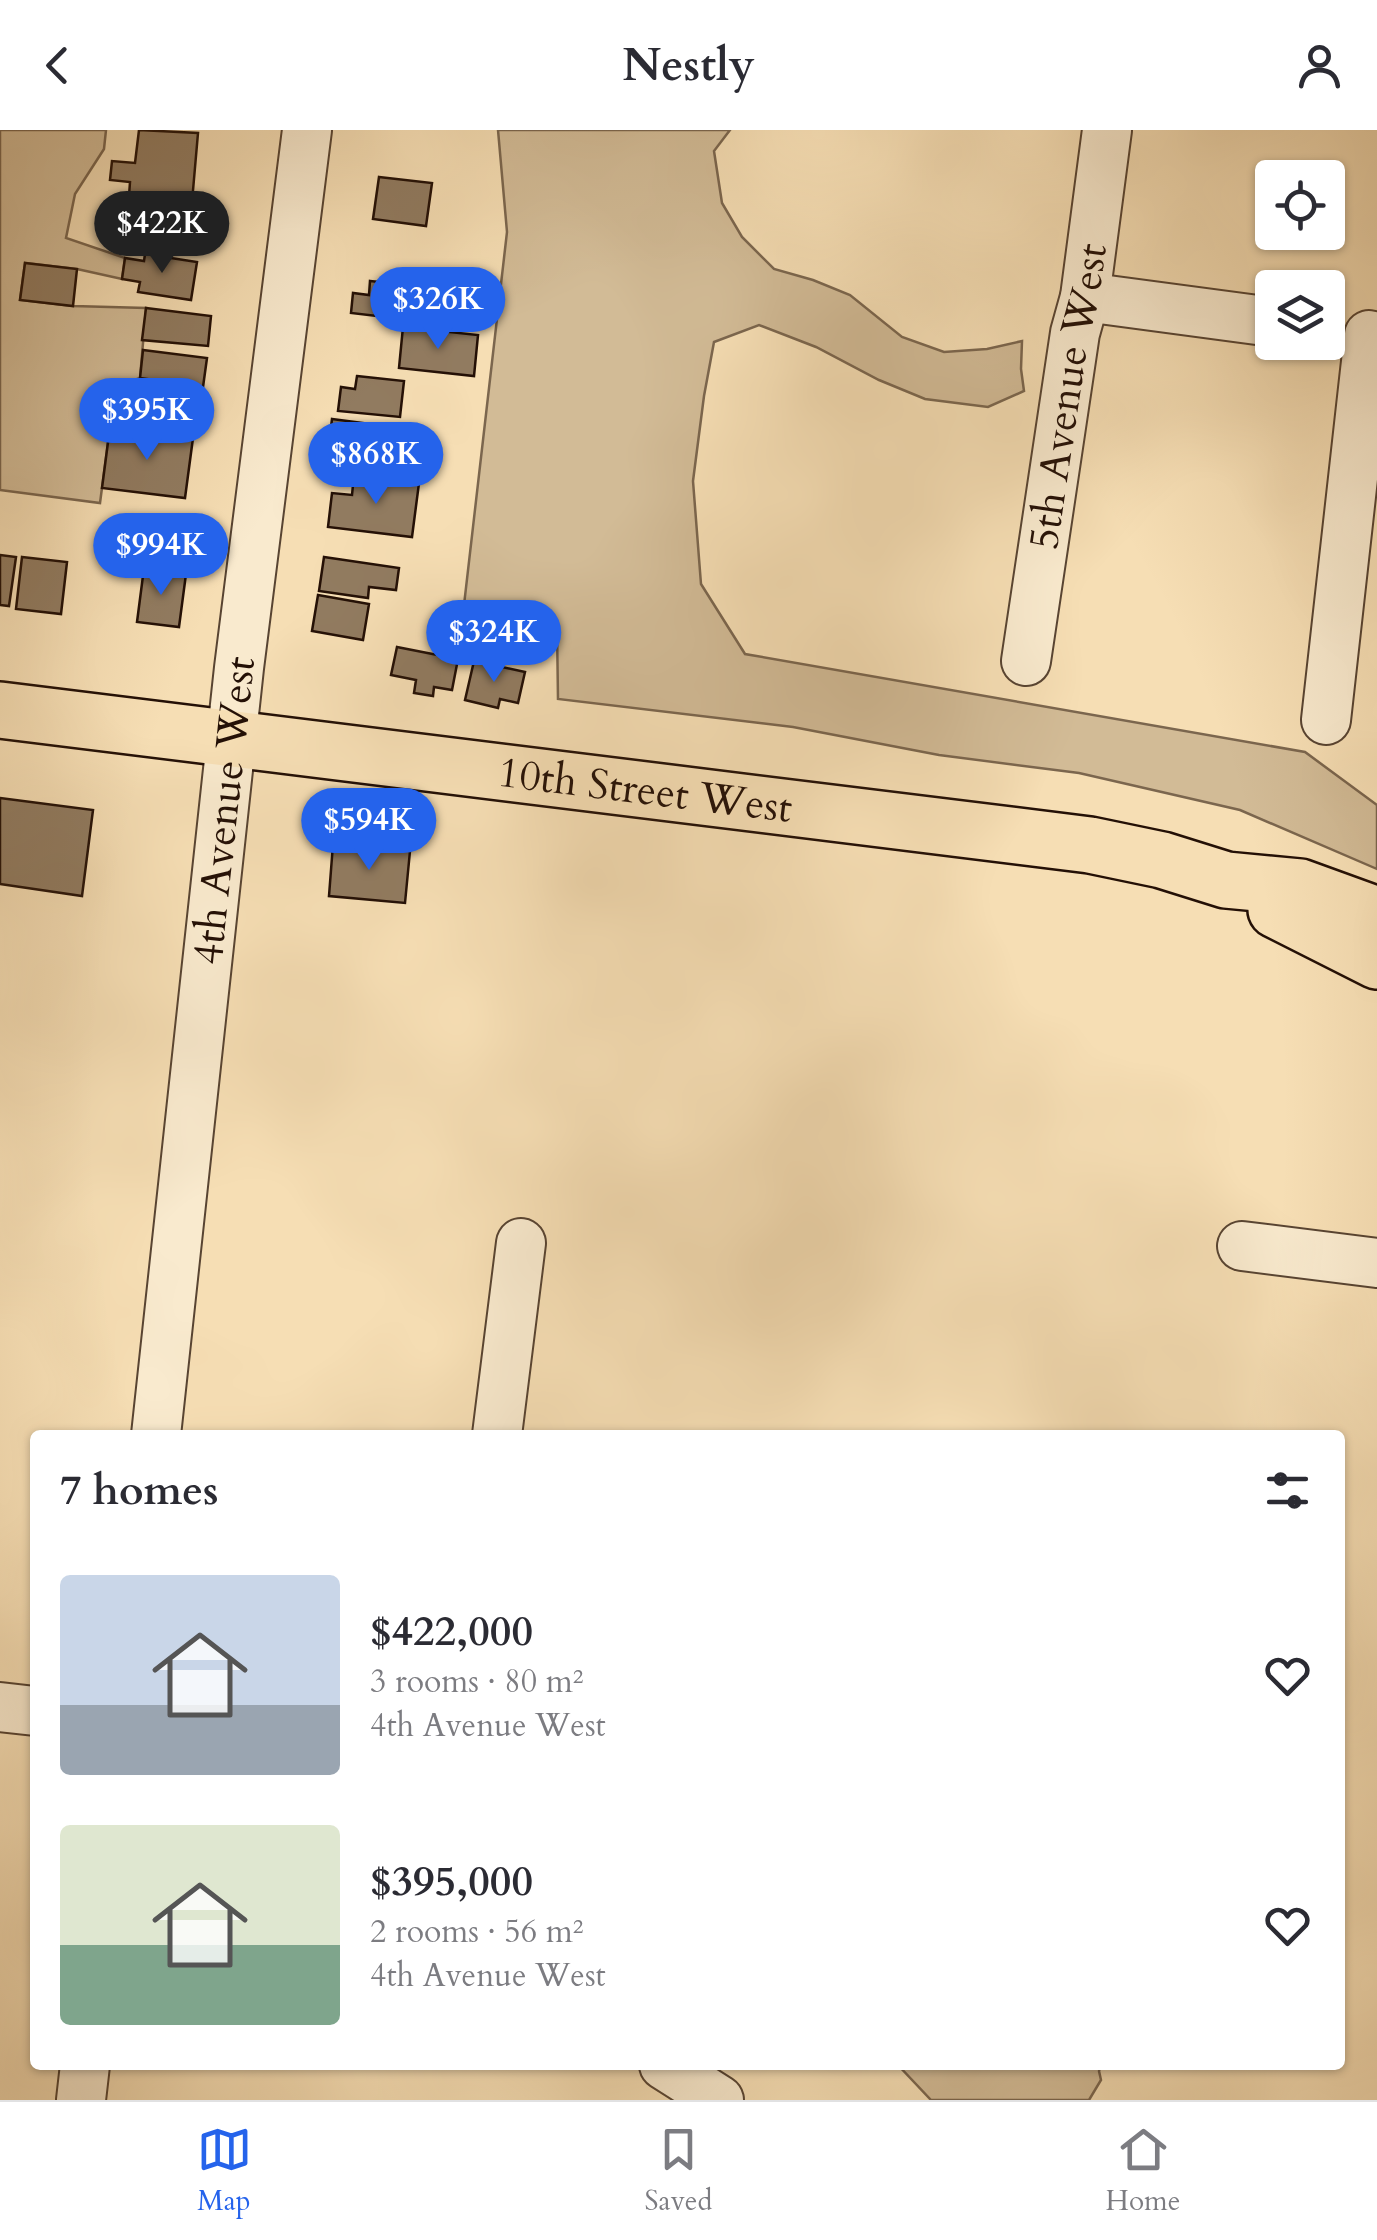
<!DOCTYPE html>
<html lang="en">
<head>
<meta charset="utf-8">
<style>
	:root { --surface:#fff; --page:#f2f2f3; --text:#2b2b33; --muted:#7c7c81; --line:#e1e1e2; --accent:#2563eb }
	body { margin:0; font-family:Cardo,serif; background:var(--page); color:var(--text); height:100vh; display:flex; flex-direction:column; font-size:38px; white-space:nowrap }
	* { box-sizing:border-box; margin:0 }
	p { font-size:32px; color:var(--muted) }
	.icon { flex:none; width:55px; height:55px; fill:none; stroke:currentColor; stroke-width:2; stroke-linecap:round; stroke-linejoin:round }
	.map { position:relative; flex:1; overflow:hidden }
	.sheet { position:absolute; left:30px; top:1300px; width:1315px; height:640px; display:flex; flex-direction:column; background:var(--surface); border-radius:10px; box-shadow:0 2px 8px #0004 }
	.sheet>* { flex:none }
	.fabs { position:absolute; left:1255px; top:30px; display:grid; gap:20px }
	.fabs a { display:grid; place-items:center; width:90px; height:90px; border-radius:10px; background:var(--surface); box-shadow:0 2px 8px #0004; font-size:50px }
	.price { position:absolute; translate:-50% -85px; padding:0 22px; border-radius:35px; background:var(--accent); color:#fff; font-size:32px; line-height:65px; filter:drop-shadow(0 2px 5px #0008) }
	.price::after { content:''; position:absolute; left:50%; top:60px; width:30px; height:22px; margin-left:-15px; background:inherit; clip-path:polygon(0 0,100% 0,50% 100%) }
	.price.on { background:#222; color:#fff }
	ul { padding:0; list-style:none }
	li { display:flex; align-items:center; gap:30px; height:250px; padding:0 30px }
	li span { display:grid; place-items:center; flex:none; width:280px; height:200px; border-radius:10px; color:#555 }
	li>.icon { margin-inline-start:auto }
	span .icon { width:120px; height:120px; fill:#fffc; stroke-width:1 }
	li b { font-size:42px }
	h2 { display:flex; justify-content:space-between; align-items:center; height:120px; padding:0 30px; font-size:42px }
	header { display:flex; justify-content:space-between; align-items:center; height:130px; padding:0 30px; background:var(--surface); font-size:45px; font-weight:600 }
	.tab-bar { display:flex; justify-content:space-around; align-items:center; height:140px; border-top:2px solid var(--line); background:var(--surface); font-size:28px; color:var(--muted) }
	.tab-bar a { display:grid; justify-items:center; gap:5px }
	.tab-bar .on { color:var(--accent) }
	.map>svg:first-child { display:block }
	.green { fill:#d2bb96; stroke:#7b664e; stroke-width:2.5 }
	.building { fill:#917b60; stroke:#241006; stroke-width:2.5 }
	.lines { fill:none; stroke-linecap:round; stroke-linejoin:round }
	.minor-casing { stroke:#584432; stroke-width:52 }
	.major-casing { stroke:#241006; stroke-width:60 }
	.minor { stroke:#f9eace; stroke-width:48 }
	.major { stroke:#f6deb4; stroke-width:55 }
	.labels { text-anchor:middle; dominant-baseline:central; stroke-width:8; stroke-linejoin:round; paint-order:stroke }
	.street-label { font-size:42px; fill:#241006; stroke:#f9eace }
</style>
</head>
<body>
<header><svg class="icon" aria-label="back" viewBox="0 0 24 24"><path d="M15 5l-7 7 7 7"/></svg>Nestly<svg class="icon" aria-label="person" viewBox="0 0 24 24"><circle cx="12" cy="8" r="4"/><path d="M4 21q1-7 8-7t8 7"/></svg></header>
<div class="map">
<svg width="1377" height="1970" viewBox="0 0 1377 1970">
	<rect width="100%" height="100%" fill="#f6deb4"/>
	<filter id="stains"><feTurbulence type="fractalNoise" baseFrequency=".002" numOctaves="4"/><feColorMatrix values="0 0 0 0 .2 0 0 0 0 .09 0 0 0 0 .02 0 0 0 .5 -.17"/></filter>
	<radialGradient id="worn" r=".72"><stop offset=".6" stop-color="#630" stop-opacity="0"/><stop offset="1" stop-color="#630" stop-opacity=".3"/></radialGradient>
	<!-- green -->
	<g class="green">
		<path d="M0,0H106L104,19L75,64L66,108L125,128L122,149L77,139L25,133L20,170L73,176L146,178L140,248L126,253L122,281L110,297L100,373L0,360Z"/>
		<path d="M498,0H730L714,21L722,73L742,107L774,139L813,150L850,165L902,207L944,222L987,219L1022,211L1021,239L1024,261L988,277L925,269L879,250L816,217L759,195L714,212L704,266L693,351L701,454L745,524L1305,622L1377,675V739L1240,680L1079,643L939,625L793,597L558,569L557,497L464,475L507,102Z"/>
		<path d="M898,1935H1101L1099,1941L1101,1950L1089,1970H931Z"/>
	</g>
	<!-- building -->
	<g class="building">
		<path d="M139,0L198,3L192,72L129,66L130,52L110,50L112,31L135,33Z"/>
		<path d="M379,47L432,53L426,96L373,89Z"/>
		<path d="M133,75L214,87L212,103L199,101L195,123L145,116L147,105L129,102Z"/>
		<path d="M145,124L197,132L191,170L138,162L140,152L122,149L125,128L144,131Z"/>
		<path d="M25,133L77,139L73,176L20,170Z"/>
		<path d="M370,151L437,158L435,176L448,178L446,194L351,183L353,163L369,165Z"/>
		<path d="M146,178L211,186L208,216L142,210Z"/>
		<path d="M403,197L478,205L474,246L399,238Z"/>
		<path d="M143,220L207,228L203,257L140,248Z"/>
		<path d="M357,246L404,251L400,287L338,281L341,257L355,259Z"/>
		<path d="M126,252L199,263L194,291L122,281Z"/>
		<path d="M332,289L409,299L404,340L327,330Z"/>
		<path d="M110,297L193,308L185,368L102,358Z"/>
		<path d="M354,345L419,353L412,407L328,397L332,363L352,365Z"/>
		<path d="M165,386L204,389L201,409L162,404Z"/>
		<path d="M0,425L16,427L9,476L0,475Z"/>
		<path d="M22,427L67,432L61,484L16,479Z"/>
		<path d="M324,427L399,438L396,460L369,457L368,468L319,461Z"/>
		<path d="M144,438L186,444L179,497L137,492Z"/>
		<path d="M318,465L369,474L363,510L312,501Z"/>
		<path d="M397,517L458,529L452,560L434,557L433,566L414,563L416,550L391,545Z"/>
		<path d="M474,531L525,542L518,573L500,569L498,578L465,570Z"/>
		<path d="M0,668L93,680L82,766L0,754Z"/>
		<path d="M333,714L410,721L405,773L329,766Z"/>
	</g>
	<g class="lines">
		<defs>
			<g id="minor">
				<path d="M1085,167L1272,192"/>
				<path id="s1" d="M1026,531L1075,203L1085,167L1107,0"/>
				<path d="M1326,590L1369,205"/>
				<path d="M1242,1116L1377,1133"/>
				<path id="s2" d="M156,1305L239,538L307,0"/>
				<path d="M497,1305L521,1113"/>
				<path d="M0,1577L35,1581"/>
				<path d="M664,1935L719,1970"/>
				<path d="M81,1970L85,1935"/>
			</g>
			<g id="major">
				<path id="s3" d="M0,580L1090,715L1162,730L1226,750L1300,757L1377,785"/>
				<path d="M1276,780L1377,831"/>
			</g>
		</defs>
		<!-- minor casing -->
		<use href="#minor" class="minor-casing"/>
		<!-- major casing -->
		<use href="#major" class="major-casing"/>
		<!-- minor -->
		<use href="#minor" class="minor"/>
		<!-- major -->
		<use href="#major" class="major"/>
	</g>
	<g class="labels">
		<!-- street labels -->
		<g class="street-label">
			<text stroke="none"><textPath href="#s1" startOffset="268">5th Avenue West</textPath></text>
			<text stroke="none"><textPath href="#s3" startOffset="650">10th Street West</textPath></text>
			<text stroke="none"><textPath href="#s2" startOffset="628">4th Avenue West</textPath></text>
		</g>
	</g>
	<rect width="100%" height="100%" filter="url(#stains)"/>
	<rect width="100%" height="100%" fill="url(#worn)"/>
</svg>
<div class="fabs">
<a><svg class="icon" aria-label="locate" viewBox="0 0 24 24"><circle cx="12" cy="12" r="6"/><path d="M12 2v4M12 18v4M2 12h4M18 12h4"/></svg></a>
<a><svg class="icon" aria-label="layers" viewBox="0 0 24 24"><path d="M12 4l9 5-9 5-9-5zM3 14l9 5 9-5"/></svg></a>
</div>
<b class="price on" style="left:162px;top:146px">$422K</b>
<b class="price" style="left:438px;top:222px">$326K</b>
<b class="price" style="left:147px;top:333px">$395K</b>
<b class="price" style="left:376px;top:377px">$868K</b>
<b class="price" style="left:161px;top:468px">$994K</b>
<b class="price" style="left:494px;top:555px">$324K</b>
<b class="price" style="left:369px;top:743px">$594K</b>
<section class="sheet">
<h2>7 homes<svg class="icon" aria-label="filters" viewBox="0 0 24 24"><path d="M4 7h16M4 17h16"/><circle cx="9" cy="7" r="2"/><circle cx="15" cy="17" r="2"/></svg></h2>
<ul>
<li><span style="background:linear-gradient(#c9d6e8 65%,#9aa5b1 0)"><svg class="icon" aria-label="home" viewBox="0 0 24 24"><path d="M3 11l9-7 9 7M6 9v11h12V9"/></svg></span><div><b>$422,000</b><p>3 rooms · 80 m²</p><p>4th Avenue West</p></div><svg class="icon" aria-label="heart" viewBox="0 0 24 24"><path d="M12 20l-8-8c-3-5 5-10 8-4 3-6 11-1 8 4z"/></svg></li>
<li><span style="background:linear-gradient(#dfe7d0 60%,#7fa58c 0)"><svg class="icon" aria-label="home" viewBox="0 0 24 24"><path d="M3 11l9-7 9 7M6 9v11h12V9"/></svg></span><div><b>$395,000</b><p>2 rooms · 56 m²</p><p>4th Avenue West</p></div><svg class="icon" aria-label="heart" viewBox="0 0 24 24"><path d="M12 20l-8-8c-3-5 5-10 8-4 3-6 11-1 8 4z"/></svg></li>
</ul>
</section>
</div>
<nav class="tab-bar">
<a class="on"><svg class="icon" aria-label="map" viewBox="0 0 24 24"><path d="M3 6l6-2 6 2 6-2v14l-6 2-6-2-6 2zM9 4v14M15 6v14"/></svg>Map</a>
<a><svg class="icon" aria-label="saved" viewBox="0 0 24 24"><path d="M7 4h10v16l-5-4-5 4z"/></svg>Saved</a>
<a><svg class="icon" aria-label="home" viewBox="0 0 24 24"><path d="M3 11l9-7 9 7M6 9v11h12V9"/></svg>Home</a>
</nav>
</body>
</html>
